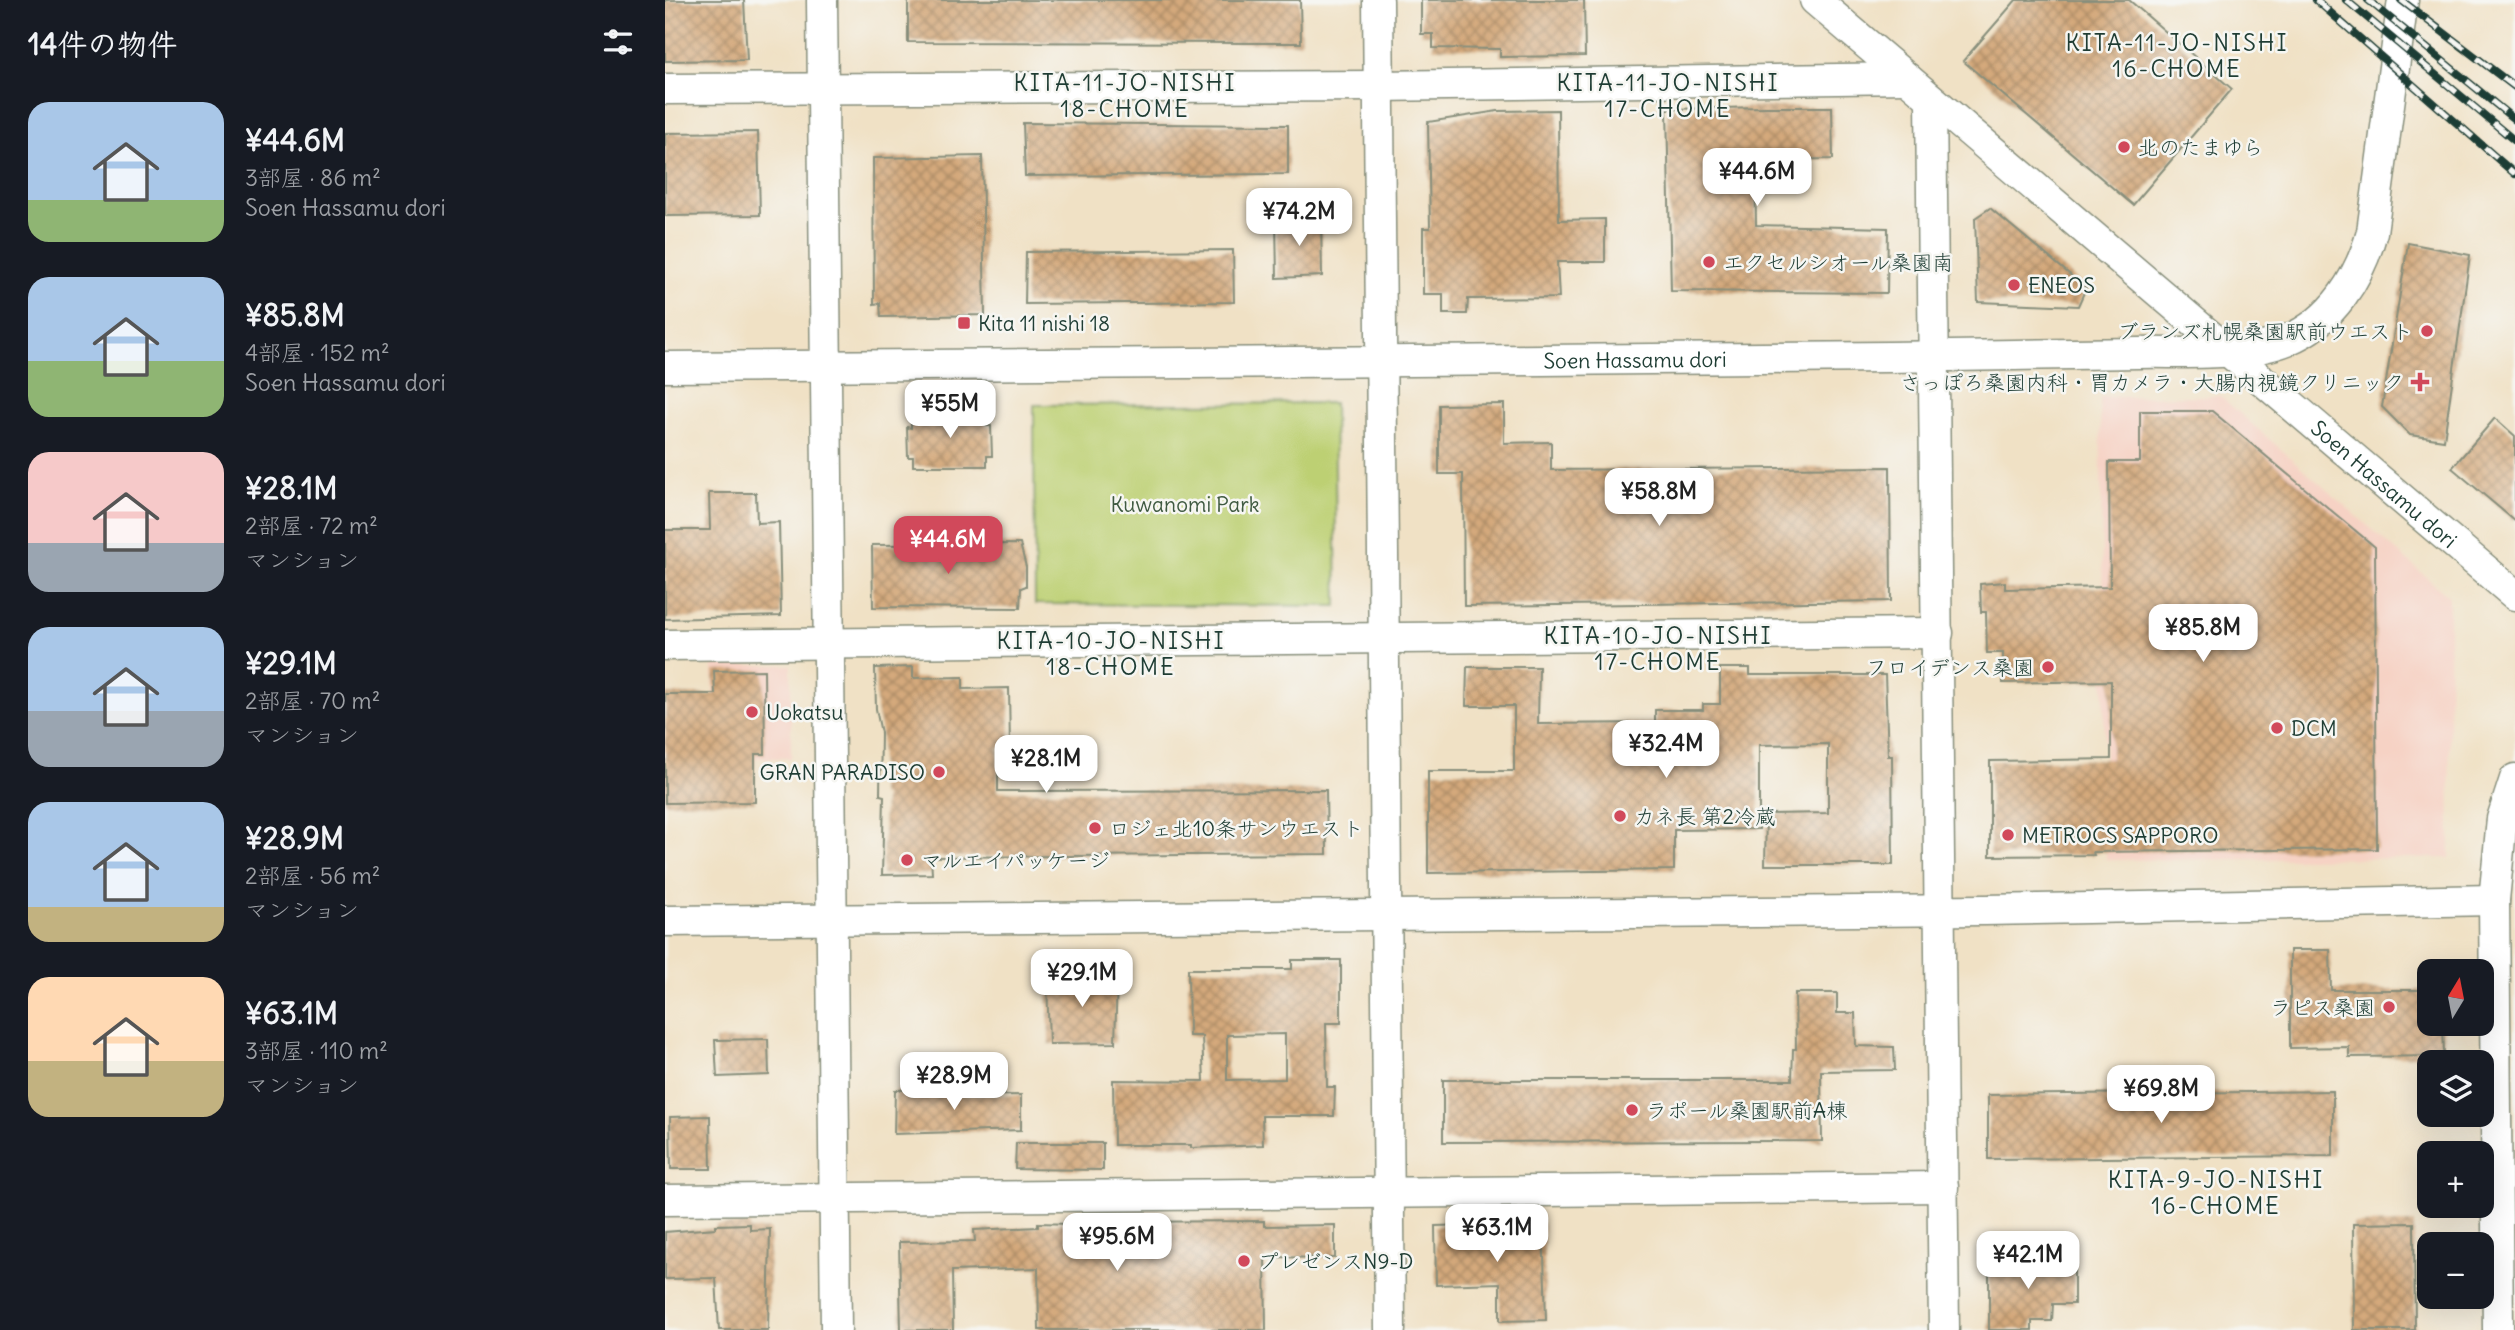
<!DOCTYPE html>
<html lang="ja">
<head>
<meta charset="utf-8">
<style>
	:root { --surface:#171b24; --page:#242831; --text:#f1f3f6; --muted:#9ea1a6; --accent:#d1495b }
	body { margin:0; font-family:Delius,"Klee One",sans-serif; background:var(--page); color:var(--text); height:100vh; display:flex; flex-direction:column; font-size:26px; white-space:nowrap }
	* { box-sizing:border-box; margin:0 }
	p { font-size:23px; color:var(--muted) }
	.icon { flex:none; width:38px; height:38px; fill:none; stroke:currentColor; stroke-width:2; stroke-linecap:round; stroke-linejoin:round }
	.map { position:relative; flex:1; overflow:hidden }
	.panel { display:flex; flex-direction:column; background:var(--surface); width:665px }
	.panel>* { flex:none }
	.needle { width:46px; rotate:10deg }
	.tools { position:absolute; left:1752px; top:959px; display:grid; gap:14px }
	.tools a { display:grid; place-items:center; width:77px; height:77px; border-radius:14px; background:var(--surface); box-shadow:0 7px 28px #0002; font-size:35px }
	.price { position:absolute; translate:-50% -60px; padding:0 16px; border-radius:14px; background:#fff; color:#222; font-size:23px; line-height:46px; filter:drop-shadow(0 2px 4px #0008) }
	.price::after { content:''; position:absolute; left:50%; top:42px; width:21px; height:16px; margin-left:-10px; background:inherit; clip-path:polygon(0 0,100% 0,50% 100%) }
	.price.on { background:var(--accent); color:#fff }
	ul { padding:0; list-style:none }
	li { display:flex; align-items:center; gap:21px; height:175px; padding:0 28px }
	li span { display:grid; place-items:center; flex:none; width:196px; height:140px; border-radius:21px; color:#555 }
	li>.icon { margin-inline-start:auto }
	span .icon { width:84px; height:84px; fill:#fffc; stroke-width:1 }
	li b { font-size:30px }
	h2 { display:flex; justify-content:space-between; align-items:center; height:84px; padding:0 28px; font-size:30px }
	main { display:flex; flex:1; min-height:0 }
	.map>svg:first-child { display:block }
	.built { fill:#f6d2c4 }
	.park { fill:#bdd073; stroke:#6e8654; stroke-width:2 }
	.building { fill:url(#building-cross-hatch); fill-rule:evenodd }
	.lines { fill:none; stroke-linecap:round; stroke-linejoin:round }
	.minor-casing { stroke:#888f7c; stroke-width:33 }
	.minor { stroke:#fff; stroke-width:30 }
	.rail-casing { stroke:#1f3d34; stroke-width:8 }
	.rail { stroke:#f6f6f2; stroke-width:5; stroke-dasharray:16; stroke-linecap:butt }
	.poi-dot { fill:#d1495b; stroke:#f6f6f2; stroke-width:2.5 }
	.labels { text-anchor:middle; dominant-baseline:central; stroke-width:5; stroke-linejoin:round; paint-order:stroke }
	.poi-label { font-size:21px; fill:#1f3d34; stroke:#f6f6f2; text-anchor:start }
	.street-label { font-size:21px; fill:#1f3d34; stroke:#f6f6f2 }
	.park-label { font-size:21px; fill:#3f5a41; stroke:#f6f6f2 }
	.neighbourhood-label { font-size:23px; letter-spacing:2px; fill:#1f3d34; stroke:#f6f6f2 }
</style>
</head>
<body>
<main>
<section class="panel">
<h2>14件の物件<svg class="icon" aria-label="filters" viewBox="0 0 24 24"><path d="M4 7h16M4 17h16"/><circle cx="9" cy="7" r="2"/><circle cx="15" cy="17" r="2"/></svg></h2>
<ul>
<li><span style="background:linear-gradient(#a9c7e8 70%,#8fb573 0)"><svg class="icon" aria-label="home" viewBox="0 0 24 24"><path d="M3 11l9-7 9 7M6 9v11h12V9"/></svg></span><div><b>¥44.6M</b><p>3部屋 · 86 m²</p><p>Soen Hassamu dori</p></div></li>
<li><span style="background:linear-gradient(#a9c7e8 60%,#8fb573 0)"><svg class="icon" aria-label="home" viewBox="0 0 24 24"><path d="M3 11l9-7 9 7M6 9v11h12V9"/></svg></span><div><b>¥85.8M</b><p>4部屋 · 152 m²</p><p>Soen Hassamu dori</p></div></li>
<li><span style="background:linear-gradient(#f6c9c9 65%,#9aa5b1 0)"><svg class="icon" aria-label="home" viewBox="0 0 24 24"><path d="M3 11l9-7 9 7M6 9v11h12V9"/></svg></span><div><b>¥28.1M</b><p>2部屋 · 72 m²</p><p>マンション</p></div></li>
<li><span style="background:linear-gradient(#a9c7e8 60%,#9aa5b1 0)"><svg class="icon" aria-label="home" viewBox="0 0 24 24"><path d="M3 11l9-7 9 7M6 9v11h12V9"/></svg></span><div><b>¥29.1M</b><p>2部屋 · 70 m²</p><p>マンション</p></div></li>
<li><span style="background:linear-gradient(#a9c7e8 75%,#c2b280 0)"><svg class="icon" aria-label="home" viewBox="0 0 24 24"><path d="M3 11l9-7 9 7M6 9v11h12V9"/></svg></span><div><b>¥28.9M</b><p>2部屋 · 56 m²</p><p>マンション</p></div></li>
<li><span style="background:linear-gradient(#ffd9b3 60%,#c2b280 0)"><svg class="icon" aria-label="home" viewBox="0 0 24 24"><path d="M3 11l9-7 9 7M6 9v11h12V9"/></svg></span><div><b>¥63.1M</b><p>3部屋 · 110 m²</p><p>マンション</p></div></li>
</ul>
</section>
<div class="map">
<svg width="1850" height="1330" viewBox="0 0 1850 1330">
	<defs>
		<pattern id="building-cross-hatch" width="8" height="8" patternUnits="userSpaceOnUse" patternTransform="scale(1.75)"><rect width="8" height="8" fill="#d4a97b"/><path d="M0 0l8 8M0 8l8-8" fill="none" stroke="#ab8b66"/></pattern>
	</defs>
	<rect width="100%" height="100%" fill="#f6f6f2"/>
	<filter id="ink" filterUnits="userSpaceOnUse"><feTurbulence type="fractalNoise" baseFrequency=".0143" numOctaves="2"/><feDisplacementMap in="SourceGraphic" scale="14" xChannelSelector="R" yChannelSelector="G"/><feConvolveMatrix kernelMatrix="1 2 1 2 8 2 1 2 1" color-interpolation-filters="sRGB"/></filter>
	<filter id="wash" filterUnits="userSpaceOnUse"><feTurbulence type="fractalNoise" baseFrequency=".00686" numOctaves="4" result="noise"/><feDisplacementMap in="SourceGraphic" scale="28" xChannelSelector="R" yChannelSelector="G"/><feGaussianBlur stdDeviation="1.57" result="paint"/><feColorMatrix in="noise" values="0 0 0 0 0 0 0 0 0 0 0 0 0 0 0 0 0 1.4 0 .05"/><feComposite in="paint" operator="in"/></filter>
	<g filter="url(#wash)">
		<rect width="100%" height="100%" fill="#f0e1c5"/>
		<!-- built -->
		<g class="built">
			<path d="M1555,396L1784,597L1785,858L1441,860L1435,397Z"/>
			<path d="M48,665H126V758H49Z"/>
		</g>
		<!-- park -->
		<path class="park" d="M669,403L672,606L370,604L369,405Z"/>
		<g id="blocks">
			<!-- building -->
			<g class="building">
				<path d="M0,0H79L82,60L0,61Z"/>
				<path d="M243,0H635L636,43L243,42Z"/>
				<path d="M756,0H919L920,56L835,57V49L768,48V34H756Z"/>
				<path d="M1351,0H1464L1567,89L1468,205L1298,61Z"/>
				<path d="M1102,107H1167L1168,159L1090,160L1091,225L1223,228L1222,293L1006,291L1002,109Z"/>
				<path d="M893,110L894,220L940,219V262H892L894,298L803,299L802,314H778V294H758V228H765L763,122L833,111Z"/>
				<path d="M358,123L623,125V174L360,176Z"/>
				<path d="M93,132L95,215L0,216V133Z"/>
				<path d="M317,156L320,315L216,317L215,303L209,304L208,158Z"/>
				<path d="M1325,208L1421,288L1413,306L1313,302L1310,218Z"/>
				<path d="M656,218L657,276L612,278L611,220Z"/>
				<path d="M1743,243L1805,255L1779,440L1745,435L1717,407Z"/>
				<path d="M568,250L569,302L360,304L361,252Z"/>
				<path d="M839,404V443L886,442V470L1225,467L1226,601L799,606L798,474H774V405Z"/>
				<path d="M274,411H298V416H321V426H326L327,456H322V466H248V457H243L242,427L246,428V417H274Z"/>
				<path d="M1475,411H1547L1710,547L1712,849L1428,852L1429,855L1325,856V761L1446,759V681L1338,683V653H1322L1321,612H1316L1315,584L1340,582V589L1445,587L1444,462H1475Z"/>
				<path d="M1830,418L1850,436V521L1787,468Z"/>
				<path d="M44,493H91L92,523L114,522L116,616L0,619V530H45Z"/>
				<path d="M355,544L361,567V586L356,588L355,608L208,607L207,545Z"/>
				<path d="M248,667V678L298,677V689L344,688L345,748H333V791L661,790L662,854L266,857L267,874L217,875L219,796L215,795L216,733L211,709L210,668Z"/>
				<path d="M802,667H874L873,724L990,723V710H1038V704H1055V668H1085V675H1220L1223,756H1227L1228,865H1100L1101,814L1163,813V744L1094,745V829L1009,830V870L763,873V771H849V706H801Z"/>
				<path d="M99,670L100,754H90V802L0,803V694H50L49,671Z"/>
				<path d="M1625,950H1665L1666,990H1764V1024H1778L1779,1056L1684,1057V1047L1625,1048Z"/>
				<path d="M627,960H676V1023H661L662,1087H670L669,1116H597L598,1145L526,1148V1145H449L448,1080L539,1081L537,1036H524L523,969H627ZM620,1034V1079L562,1080V1035Z"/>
				<path d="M440,974V977H452L450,1043L384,1044L382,977Z"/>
				<path d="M1130,993H1172V1013H1190L1191,1046L1229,1047L1230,1070L1156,1071L1157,1141L778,1142V1080H1127L1128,1049H1131Z"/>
				<path d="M103,1039L104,1075L52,1077L50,1040Z"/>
				<path d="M294,1088V1096L356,1095V1130L229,1134L230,1090Z"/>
				<path d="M1668,1091V1156L1323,1159V1095Z"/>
				<path d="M45,1116L46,1169H6L5,1117Z"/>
				<path d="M351,1143H438V1170L350,1169Z"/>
				<path d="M599,1221V1226L670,1225V1258L600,1257L601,1330H374L373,1268L287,1271L288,1330H236L234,1242L310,1241L309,1230L373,1227V1223L438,1225V1222Z"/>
				<path d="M878,1223L881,1320L835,1321V1283L771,1285L770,1226Z"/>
				<path d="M1749,1223L1750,1330H1689L1688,1224Z"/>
				<path d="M85,1224V1230L105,1229L103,1330H54L51,1278L0,1279V1232L51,1228V1225Z"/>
				<path d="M1324,1259L1409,1260V1304H1388L1387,1321H1367V1330H1324Z"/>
			</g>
		</g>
	</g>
	<g filter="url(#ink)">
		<use href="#blocks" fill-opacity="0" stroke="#888f7c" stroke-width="2"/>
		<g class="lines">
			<defs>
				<g id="minor">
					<path d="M157,0L171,1330"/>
					<path d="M713,0L725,1330"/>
					<path id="s1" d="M1150,0L1850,595"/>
					<path d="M0,89L714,86L1242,78"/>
					<path d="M1266,99L1279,1330"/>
					<path id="s2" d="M0,367C408,363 816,362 1224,357C1307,356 1390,354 1473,353C1518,352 1580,357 1622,340C1667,322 1695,277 1707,232L1738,0"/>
					<path d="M0,645L1273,633"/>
					<path d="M0,921L1320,910L1829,900"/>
					<path d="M0,1200L1278,1187"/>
					<path d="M1833,1330L1829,900L1837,819L1850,779"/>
				</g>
			</defs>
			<!-- minor casing -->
			<use href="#minor" class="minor-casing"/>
			<!-- minor -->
			<use href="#minor" class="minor"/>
			<defs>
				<g id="rail">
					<path d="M1651,0L1850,174"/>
					<path d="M1681,0L1850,141"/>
					<path d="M1703,0L1850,120"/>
					<path d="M1736,0L1850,87"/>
				</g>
			</defs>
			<!-- rail casing -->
			<use href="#rail" class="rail-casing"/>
			<!-- rail -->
			<use href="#rail" class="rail"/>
		</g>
	</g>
	<!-- markers -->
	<g class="poi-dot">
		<circle cx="1459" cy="147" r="7"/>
		<circle cx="1044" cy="262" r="7"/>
		<circle cx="1349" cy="285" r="7"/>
		<rect x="292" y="316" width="14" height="14" rx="3.5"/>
		<circle cx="1762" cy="331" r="7"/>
		<path d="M1751.5 371.5h7v7h7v7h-7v7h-7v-7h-7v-7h7z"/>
		<circle cx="1383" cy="667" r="7"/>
		<circle cx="87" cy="712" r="7"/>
		<circle cx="1612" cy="728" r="7"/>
		<circle cx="274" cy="772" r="7"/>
		<circle cx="955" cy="816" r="7"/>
		<circle cx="430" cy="828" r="7"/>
		<circle cx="1343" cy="835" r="7"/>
		<circle cx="242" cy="860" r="7"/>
		<circle cx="1724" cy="1007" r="7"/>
		<circle cx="967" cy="1110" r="7"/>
		<circle cx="579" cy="1261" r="7"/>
	</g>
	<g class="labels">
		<!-- poi labels -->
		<g class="poi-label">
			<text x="1473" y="147">北のたまゆら</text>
			<text x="1058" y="262">エクセルシオール桑園南</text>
			<text x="1363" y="285">ENEOS</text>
			<text x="313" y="323">Kita 11 nishi 18</text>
			<text x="1748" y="331" text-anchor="end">ブランズ札幌桑園駅前ウエスト</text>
			<text x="1739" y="382" text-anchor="end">さっぽろ桑園内科・胃カメラ・大腸内視鏡クリニック</text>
			<text x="1369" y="667" text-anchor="end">フロイデンス桑園</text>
			<text x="101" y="712">Uokatsu</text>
			<text x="1626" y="728">DCM</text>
			<text x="260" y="772" text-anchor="end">GRAN PARADISO</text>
			<text x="969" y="816">カネ長 第2冷蔵</text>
			<text x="444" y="828">ロジェ北10条サンウエスト</text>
			<text x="1357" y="835">METROCS SAPPORO</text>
			<text x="256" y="860">マルエイパッケージ</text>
			<text x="1710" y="1007" text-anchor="end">ラピス桑園</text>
			<text x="981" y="1110">ラポール桑園駅前A棟</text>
			<text x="593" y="1261">プレゼンスN9-D</text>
		</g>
		<!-- street labels -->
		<g class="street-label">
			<text stroke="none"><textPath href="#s2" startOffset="970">Soen Hassamu dori</textPath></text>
			<text stroke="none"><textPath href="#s1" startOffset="747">Soen Hassamu dori</textPath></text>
		</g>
		<!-- park labels -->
		<g class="park-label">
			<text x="520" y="504">Kuwanomi Park</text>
		</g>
		<!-- neighbourhood labels -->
		<g class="neighbourhood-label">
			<text x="1512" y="42">KITA-11-JO-NISHI<tspan x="1512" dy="26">16-CHOME</tspan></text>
			<text x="460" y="82">KITA-11-JO-NISHI<tspan x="460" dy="26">18-CHOME</tspan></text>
			<text x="1003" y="82">KITA-11-JO-NISHI<tspan x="1003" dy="26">17-CHOME</tspan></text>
			<text x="993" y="635">KITA-10-JO-NISHI<tspan x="993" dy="26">17-CHOME</tspan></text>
			<text x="446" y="640">KITA-10-JO-NISHI<tspan x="446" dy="26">18-CHOME</tspan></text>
			<text x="1551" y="1179">KITA-9-JO-NISHI<tspan x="1551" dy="26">16-CHOME</tspan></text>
		</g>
	</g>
</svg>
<div class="tools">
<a><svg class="needle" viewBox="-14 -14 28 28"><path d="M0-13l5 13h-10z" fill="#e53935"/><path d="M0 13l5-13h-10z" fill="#9ea1a6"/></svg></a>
<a><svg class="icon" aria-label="layers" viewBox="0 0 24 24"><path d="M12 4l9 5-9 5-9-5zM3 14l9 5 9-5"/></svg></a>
<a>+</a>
<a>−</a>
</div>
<b class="price" style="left:1092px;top:208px">¥44.6M</b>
<b class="price" style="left:634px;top:248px">¥74.2M</b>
<b class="price" style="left:285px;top:440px">¥55M</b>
<b class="price" style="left:994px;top:528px">¥58.8M</b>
<b class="price on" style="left:283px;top:576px">¥44.6M</b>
<b class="price" style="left:1538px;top:664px">¥85.8M</b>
<b class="price" style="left:1001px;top:780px">¥32.4M</b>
<b class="price" style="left:381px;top:795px">¥28.1M</b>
<b class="price" style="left:417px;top:1009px">¥29.1M</b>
<b class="price" style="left:289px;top:1112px">¥28.9M</b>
<b class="price" style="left:1496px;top:1125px">¥69.8M</b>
<b class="price" style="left:832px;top:1264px">¥63.1M</b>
<b class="price" style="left:452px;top:1273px">¥95.6M</b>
<b class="price" style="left:1363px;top:1291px">¥42.1M</b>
</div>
</main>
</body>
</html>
